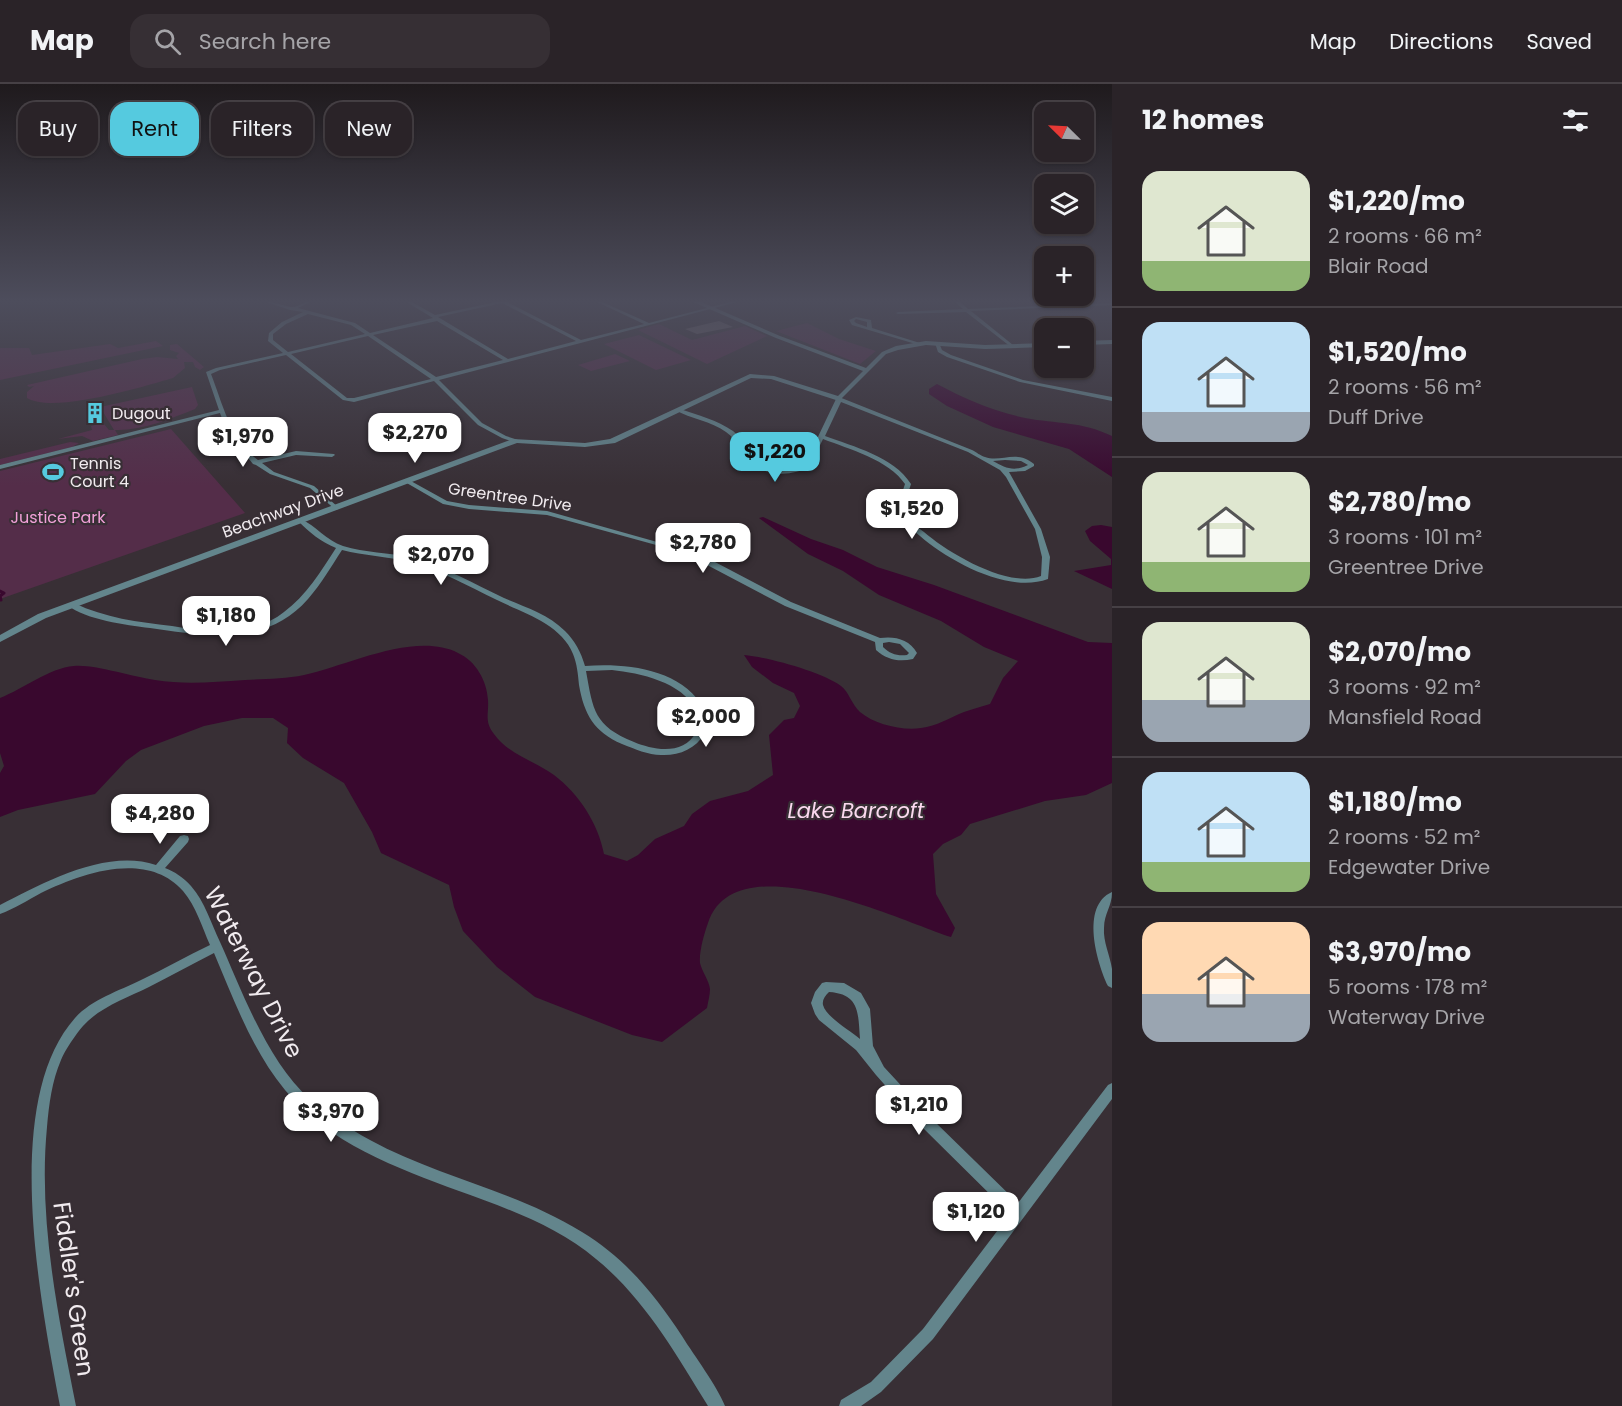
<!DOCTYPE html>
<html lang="en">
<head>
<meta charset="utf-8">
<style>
	:root { --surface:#2a2328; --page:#362f34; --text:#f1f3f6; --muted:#a5a4a8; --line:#464045; --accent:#55cadf }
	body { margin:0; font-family:Poppins,sans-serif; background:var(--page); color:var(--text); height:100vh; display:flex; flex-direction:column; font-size:22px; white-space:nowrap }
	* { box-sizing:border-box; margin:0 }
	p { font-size:20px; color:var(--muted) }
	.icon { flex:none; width:33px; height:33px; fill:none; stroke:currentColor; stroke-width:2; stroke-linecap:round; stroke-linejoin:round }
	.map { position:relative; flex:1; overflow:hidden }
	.sheet { display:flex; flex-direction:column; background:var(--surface); width:510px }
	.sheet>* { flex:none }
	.guide { position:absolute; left:18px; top:18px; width:570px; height:54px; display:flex; gap:12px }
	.needle { width:39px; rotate:294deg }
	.controls { position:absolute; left:1034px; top:18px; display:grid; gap:12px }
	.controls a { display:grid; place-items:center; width:60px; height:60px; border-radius:12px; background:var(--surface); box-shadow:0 2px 4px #0004,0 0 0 2px var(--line); font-size:30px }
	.price { position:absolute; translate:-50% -51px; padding:0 14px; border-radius:12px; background:#fff; color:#222; font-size:20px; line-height:39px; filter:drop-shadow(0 2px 3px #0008) }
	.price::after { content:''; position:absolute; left:50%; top:36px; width:18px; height:14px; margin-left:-9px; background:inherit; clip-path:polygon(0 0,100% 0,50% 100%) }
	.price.selected { background:var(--accent); color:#111 }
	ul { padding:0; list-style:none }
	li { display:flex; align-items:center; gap:18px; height:150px; padding:0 30px }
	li+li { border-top:2px solid var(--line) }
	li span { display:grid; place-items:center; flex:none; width:168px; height:120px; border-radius:18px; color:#555 }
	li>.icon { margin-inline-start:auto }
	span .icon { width:72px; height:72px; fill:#fffc; stroke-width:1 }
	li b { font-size:26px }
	h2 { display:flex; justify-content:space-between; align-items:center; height:72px; padding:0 30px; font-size:26px }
	.tag { padding:0 21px; border-radius:18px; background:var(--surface); box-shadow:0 2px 4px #0004,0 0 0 2px var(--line); font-size:21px; line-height:54px }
	.tag.selected { background:var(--accent); color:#111 }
	header { display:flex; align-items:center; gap:36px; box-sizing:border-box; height:84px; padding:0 30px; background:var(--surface); border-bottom:2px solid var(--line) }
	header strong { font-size:28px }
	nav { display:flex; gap:33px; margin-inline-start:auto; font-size:21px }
	.search { width:420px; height:54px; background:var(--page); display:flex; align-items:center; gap:15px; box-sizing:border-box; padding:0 21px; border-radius:18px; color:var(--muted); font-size:22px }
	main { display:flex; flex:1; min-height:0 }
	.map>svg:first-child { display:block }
	.green { fill:#542d49 }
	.water { fill:#39082e }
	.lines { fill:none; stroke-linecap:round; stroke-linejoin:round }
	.stream { stroke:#39082e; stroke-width:3 }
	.building { fill:#6b6268 }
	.minor { fill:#63858c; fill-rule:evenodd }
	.tertiary { fill:#63858c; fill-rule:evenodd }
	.labels { text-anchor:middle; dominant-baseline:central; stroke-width:4.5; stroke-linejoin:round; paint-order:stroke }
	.far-poi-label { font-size:16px; fill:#f1ebef; stroke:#382f35; text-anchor:start }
	.far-street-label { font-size:16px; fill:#f1ebef; stroke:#382f35 }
	.far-park-label { font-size:16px; fill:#f1a0d8; stroke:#382f35 }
	.water-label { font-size:21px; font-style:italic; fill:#fbd9ef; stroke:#382f35 }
	.near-street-label { font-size:24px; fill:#f1ebef; stroke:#382f35 }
</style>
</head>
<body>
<header>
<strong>Map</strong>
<div class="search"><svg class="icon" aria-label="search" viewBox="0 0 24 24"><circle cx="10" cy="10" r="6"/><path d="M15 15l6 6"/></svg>Search here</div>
<nav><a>Map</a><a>Directions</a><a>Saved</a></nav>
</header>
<main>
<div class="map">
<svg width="1112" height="1322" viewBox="0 0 1112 1322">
	<rect width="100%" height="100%" fill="#382f35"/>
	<!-- green -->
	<g class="green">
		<path d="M807,239L839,255L876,267L860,280L776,247Z"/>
		<path d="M659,240L692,256L745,242L767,252L707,280L638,246Z"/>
		<path d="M639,251L691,276L656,286L604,260Z"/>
		<path d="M156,257L163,262L0,296V264H29L32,271L110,260L118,264Z"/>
		<path d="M177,260L204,283L200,286L195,283L193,278H184L185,284L173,294C142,303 53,330 27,314V308L34,302L29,303L27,301L142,275L157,273L178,275L176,272L179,269L170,266V261Z"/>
		<path d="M615,270L630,277L591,287L578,281Z"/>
		<path d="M192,303L198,321L195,325C170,335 141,347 115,346L118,351L93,357L82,352L58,355L92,346L91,342L103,339L109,346H114L100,323Z"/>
		<path d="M171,345L245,429L0,515V387Z"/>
		<path d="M70,358L79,359L72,363L0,381V375Z"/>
	</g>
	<!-- water -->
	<g class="water">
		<path d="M937,300C965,315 993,327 1025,334C1057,340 1081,337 1112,352V393L1069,365L993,343L947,322L929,310V305Z"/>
		<path d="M763,433L811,455L843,466L877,483L934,501L1088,558L1112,559V699L1086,711L1045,717L970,740L961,751L943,760L933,770L936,810L955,844L951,853C899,836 735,757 708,839C704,850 699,868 700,879C702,888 709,896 710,905C710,911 708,918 707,924L662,958L632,951L535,913L497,883L463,847L454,823L449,801L381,769L372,748L344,699L303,674L287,659L288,644L273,634H242L204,642L141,666L126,677L95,710L18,726L0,733V689L4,682L0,669V614C23,605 49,584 74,582C94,580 133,593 155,596C185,601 214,598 245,596C264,595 285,595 304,591C347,582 415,547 458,569C476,577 487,597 488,616C489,630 484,637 494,650C509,671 535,677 554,691C579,710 598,739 604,770L627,777L638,771L655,755L684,742L692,730L710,717L748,707L773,691L769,651L784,636L794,634L800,622L794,609L773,599L752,583L744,571C767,573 822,588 841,602C849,608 852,621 860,628C874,640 902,647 921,644C937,642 949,634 964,628C972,625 981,623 990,620L1003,594L1018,577L984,563L941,537L879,511L843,487L808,470L759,434Z"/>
		<path d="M1101,441L1112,443V505L1074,487L1111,481V475L1090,457L1085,447L1092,442Z"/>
	</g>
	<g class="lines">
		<!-- stream -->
		<path class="stream" d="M0,507L4,509L0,512L1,516"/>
	</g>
	<!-- building -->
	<path class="building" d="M719,237L733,243L697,250L685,245Z"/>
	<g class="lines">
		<!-- minor -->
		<g class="minor">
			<path d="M263,217C273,217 285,223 293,223C300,222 305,217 312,217L298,224L355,239L370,249L433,234L405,217H410L435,231L501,217H508L507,218L581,256L644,240L595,217H600L649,239L734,217H741L439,296L482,339L506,352L518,356L519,357L516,359L502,354L478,341L434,297L354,318L343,316L286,271L220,286L211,290C222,318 231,358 258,376L296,367L334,370L335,371L332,373L296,371L262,379L274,388L314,402L338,423V425L336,426L310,404L270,390L256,381L253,380L227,348L220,329L0,385V381L219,326L206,288L216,284L283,269L268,257L269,249L282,238L303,228L290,226ZM502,219L576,257L508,275L438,233ZM308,230L351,241L365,250L288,268L273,256V250L286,240ZM437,237L503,276L436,293L373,251ZM368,252L431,295L354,314H347L291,270Z"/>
			<path d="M954,217H959L968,225L1112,219V221L971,227L1013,261V263H1011L966,228L898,230L896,229L898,228L963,225Z"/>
			<path d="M856,233L871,236L872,244L923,260L919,261L852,241L849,236ZM856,235L867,238V243L856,239L854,237Z"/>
			<path d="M935,259H939L942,266L951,271L1023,296L1112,313V317L1020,298L947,273L938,268Z"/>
			<path d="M839,313L972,366C976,368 981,372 985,373C1001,379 1016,365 1034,380V382L1025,387L1009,388L1041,445L1050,473L1048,495C1008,510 949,477 920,452C914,447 904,439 901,432C896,421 902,410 905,400C889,376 849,365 823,355L810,382C792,393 765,393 749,377C740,368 738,356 726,348C711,337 691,335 675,326L680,325C698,331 717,336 733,347C742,354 745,365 753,373C766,388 789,389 805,380L836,315ZM841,318L968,368L1000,386L1006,393L1035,445L1042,473L1041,492C1009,505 948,469 924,448C919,444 910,438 907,431C903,421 908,410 911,400C893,372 854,363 825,352ZM1005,376L1021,377L1028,381C1014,388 1005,384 993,377Z"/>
			<path d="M405,396H409L447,417L469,421L547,427L682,465L715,478L791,518L880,554C895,552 909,555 917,569L913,575C899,578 887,576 876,566L875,558L785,522L709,482L678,467L547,431L469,425L443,420L405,398ZM889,558L900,560L909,569L907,571C897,572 890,570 883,563V559Z"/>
			<path d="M301,435C316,442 326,456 343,462C365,469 389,468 411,474C444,482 474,500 504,514C525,523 548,530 565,547C575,557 581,568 585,582C624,579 677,584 701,620C708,630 709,639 704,650C696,665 678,672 661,671C648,671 635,665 622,660C594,648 584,630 579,601C578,590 577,580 573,570C568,557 557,547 546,540C531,530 513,524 497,516C468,502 440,486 409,478C387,472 364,472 342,466C331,483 321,500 308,515C266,563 206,552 150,544C125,541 87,536 67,521L71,519H74C105,534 138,538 172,542C196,546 222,550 246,545C259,542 273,537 284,528C306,512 321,487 336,464C321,458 309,448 298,437ZM612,586C640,589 682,598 696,626C700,633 699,641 696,648C684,672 653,666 634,658C594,642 593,626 586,587Z"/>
			<path d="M184,751L188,752L189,755L188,758L165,784C175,788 183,793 191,802C205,818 211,839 220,858C242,907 268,979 310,1015C329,1031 348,1044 370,1056C438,1093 516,1107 582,1148C624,1173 656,1212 682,1252C695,1273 716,1300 725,1322H708C676,1270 644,1214 596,1175C557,1142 506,1124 459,1107C397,1084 328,1059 285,1006C252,966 234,916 214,869C192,880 171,892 149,903C127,914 100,923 83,942C76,950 65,966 61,976C52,997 49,1020 47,1043C38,1136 58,1231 76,1322H60C41,1220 0,1018 75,934C92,915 119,907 141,896C164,885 187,872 210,861C202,843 196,822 183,807C147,766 82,789 41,809C28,816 14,825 0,830V821C43,799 106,764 156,781L180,752Z"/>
			<path d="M1112,808C1112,823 1104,829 1104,844C1103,858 1110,871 1112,885C1112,891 1112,898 1112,904L1108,902C1097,879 1080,822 1112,808Z"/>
			<path d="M826,898L844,899L861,909L870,925L873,962L884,983L933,1036L1018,1119L1108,1001L1112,999V1015L933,1255L881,1308L861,1322H839L841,1316L871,1298L923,1245L1010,1130L923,1044L876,991L856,966L819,936L815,930L811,919L815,908L822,899ZM829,908C860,910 858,929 860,955C851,947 826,933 823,921C822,916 825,912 829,908Z"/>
		</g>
		<!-- tertiary -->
		<g class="tertiary">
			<path d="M691,217H699L780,252L866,284L882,268L896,262L926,257L985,261L1044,259V263L985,265L926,261L898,266L886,270L839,317L771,295L751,294L615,359L585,363L517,359L46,534L0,558V551L38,530L513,355L585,359L610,355L750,290L774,292L838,312L863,287L776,254Z"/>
			<path d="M1112,256V260L1083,261V257Z"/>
		</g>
	</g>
	<!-- sky -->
	<linearGradient id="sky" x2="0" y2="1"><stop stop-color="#1f1a1d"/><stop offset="0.54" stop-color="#4d4d5c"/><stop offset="1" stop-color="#4d4d5c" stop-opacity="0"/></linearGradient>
	<rect width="1112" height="402" fill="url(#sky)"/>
	<!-- icons -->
	<defs>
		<symbol id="building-bare" viewBox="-9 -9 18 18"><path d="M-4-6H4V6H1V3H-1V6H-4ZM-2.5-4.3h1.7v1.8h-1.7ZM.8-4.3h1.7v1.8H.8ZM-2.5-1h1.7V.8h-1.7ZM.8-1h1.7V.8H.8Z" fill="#55cadf" stroke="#382f35" stroke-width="2.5" paint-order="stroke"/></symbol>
		<symbol id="stadium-bare" viewBox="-9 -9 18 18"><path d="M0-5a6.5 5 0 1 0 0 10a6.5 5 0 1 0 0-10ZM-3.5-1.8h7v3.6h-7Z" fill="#55cadf" stroke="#382f35" stroke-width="2.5" paint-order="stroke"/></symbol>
	</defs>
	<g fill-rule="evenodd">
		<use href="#building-bare" x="80" y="314" width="30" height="30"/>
		<use href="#stadium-bare" x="38" y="373" width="30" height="30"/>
	</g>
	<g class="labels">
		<!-- far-poi labels -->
		<g class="far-poi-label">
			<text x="112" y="329">Dugout</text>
			<text x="70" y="379">Tennis<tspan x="70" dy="18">Court 4</tspan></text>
		</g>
		<!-- far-street labels -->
		<g class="far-street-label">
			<text transform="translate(510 413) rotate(8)">Greentree Drive</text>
			<text transform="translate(283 427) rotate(-20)">Beachway Drive</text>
		</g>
		<!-- far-park labels -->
		<g class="far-park-label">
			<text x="58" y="433">Justice Park</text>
		</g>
		<!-- water labels -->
		<g class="water-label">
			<text x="856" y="726">Lake Barcroft</text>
		</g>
		<!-- near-street labels -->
		<g class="near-street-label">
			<text transform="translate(254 888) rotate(63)">Waterway Drive</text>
			<text transform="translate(74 1205) rotate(82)">Fiddler's Green</text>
		</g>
	</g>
</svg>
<div class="controls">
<a><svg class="needle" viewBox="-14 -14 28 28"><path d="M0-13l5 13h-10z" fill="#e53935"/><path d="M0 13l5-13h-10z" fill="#a5a4a8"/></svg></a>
<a><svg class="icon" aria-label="layers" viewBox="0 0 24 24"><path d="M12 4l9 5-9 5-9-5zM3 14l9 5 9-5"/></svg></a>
<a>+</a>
<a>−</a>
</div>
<b class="price" style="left:415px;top:380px">$2,270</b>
<b class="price" style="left:243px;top:384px">$1,970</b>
<b class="price selected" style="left:775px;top:399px">$1,220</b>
<b class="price" style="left:912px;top:456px">$1,520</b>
<b class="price" style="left:703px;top:490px">$2,780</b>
<b class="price" style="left:441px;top:502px">$2,070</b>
<b class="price" style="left:226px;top:563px">$1,180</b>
<b class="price" style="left:706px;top:664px">$2,000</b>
<b class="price" style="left:160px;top:761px">$4,280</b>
<b class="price" style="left:919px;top:1052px">$1,210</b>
<b class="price" style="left:331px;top:1059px">$3,970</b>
<b class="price" style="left:976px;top:1159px">$1,120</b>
<div class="guide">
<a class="tag">Buy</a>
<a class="tag selected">Rent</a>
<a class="tag">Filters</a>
<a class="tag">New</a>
</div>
</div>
<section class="sheet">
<h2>12 homes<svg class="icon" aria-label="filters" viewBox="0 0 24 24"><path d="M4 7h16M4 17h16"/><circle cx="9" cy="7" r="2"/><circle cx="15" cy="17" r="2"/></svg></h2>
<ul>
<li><span style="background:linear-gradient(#dfe7d0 75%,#8fb573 0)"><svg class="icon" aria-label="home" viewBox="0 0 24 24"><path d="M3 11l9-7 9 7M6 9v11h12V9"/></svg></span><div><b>$1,220/mo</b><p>2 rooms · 66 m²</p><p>Blair Road</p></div></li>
<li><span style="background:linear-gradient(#bfe0f5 75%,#9aa5b1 0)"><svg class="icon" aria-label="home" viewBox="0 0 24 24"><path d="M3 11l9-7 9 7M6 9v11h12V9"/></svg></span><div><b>$1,520/mo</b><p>2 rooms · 56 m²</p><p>Duff Drive</p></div></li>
<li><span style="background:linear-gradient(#dfe7d0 75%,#8fb573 0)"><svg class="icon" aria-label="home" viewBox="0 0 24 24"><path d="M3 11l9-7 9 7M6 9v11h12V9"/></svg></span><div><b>$2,780/mo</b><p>3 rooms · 101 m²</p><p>Greentree Drive</p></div></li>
<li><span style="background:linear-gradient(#dfe7d0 65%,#9aa5b1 0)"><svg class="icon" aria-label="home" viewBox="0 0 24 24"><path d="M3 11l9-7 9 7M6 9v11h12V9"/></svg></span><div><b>$2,070/mo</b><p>3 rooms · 92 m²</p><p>Mansfield Road</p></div></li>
<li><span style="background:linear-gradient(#bfe0f5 75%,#8fb573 0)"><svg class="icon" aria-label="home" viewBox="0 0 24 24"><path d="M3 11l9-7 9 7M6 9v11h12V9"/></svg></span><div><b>$1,180/mo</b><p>2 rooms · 52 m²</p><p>Edgewater Drive</p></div></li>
<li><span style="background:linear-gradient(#ffd9b3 60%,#9aa5b1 0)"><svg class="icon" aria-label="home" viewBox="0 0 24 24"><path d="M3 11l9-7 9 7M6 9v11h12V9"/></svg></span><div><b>$3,970/mo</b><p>5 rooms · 178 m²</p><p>Waterway Drive</p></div></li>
</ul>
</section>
</main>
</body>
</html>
